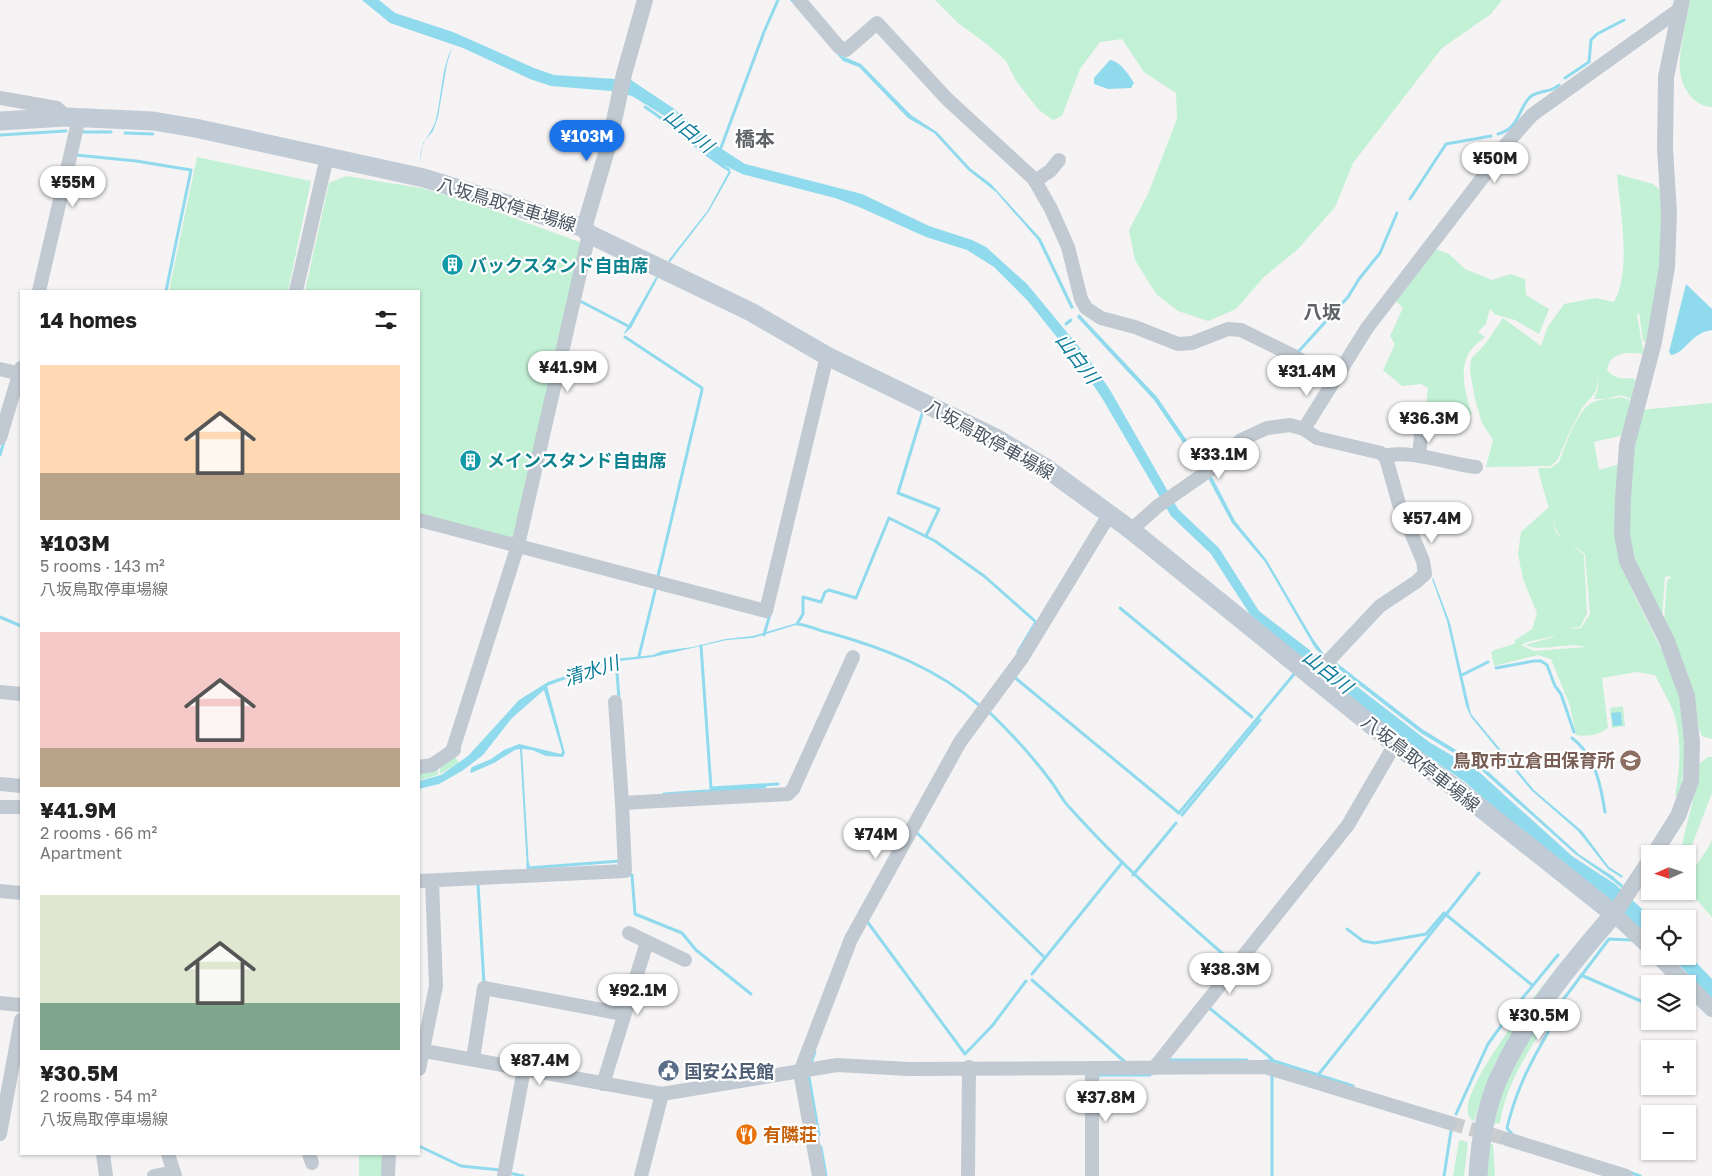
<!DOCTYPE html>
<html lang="en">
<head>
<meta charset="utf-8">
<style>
	:root { --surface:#fff; --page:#f2f2f2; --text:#222; --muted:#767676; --accent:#1a73e8 }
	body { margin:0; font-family:"Golos Text","Noto Sans JP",sans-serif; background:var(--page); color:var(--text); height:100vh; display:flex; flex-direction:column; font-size:19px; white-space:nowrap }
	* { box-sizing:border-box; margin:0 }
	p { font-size:16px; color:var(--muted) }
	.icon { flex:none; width:28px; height:28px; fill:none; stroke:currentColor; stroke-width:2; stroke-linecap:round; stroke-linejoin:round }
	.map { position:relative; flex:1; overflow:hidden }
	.drawer { position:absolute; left:20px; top:290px; width:400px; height:865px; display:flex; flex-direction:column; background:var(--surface); border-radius:0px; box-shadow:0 1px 4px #0004 }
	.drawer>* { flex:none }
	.needle { width:32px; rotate:267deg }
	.fabs { position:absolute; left:1641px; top:845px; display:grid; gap:10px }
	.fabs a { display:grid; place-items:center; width:55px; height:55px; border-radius:0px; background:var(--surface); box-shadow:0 1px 4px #0004; font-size:25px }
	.price { position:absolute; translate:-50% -42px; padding:0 11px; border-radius:18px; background:#fff; color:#222; font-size:16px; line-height:32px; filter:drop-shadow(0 1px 2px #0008) }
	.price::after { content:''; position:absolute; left:50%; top:30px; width:15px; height:11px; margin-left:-8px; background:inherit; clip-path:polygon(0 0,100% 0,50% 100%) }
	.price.active { background:var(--accent); color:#fff }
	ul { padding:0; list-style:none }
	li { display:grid; align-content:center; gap:10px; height:265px; padding:0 20px }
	li span { display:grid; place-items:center; height:155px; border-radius:0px; color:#555 }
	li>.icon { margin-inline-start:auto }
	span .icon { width:90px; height:90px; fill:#fffc; stroke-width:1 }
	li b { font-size:21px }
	h2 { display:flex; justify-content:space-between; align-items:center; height:60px; padding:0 20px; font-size:21px }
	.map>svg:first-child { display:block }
	.green { fill:#c3f1d5 }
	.water { fill:#90daee }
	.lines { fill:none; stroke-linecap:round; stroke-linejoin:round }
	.stream { stroke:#90daee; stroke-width:3 }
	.minor-tunnel { stroke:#caccce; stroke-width:14; stroke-dasharray:14 7; stroke-linecap:butt }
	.minor { stroke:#c1cad2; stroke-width:14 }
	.tertiary { stroke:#c1cad2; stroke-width:16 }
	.secondary { stroke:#c1cbd6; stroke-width:19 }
	.labels { text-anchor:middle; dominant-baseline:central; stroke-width:4.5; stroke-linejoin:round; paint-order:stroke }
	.street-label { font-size:18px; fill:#4a5661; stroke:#fff }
	.culture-label { font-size:18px; font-weight:bold; fill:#0d838f; stroke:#fff; text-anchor:start }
	.education-label { font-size:18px; font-weight:bold; fill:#785e54; stroke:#fff; text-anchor:end }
	.service-label { font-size:18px; font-weight:bold; fill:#4e5e75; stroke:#fff; text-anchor:start }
	.food-label { font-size:18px; font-weight:bold; fill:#c56008; stroke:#fff; text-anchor:start }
	.water-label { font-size:19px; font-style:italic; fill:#0c7c9b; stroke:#fff }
	.neighbourhood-label { font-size:19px; font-weight:bold; fill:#5f6368; stroke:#fff }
	.quarter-label { font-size:20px; font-weight:bold; fill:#5f6368; stroke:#fff }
</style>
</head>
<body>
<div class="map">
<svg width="1712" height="1176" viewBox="0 0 1712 1176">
	<rect width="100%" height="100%" fill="#f5f3f3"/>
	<!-- green -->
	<g class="green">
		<path d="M935,0H1502L1491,14L1442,48L1353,163L1335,207L1298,249L1264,277L1236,309L1208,321L1178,311L1156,294L1135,260L1129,230L1148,194L1177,119L1176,93L1144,72L1122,39L1100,42L1080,69L1062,116L1053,120L1039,110L1016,81L1006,61L988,45L958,23Z"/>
		<path d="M1690,0H1712V107C1694,107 1681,87 1680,70C1678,54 1687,17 1690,0Z"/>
		<path d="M197,157L311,181L288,291H169Z"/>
		<path d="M1617,174L1653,184L1661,191V274L1647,342L1643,341L1639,312L1637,316L1644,354C1629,352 1610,351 1607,370C1615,379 1621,379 1633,378L1635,381L1631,399L1621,395L1606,399H1594L1598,388V376C1597,399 1590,395 1581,410C1572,427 1564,444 1557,461L1550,466L1486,467L1493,440L1482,423L1475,399L1470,371L1471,359L1486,343L1503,318L1541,346L1547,328L1564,304L1596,298L1614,302C1632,270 1620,210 1617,174Z"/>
		<path d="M346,176L421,188L479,205L582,243L515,537L510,540L419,516V291H305L329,183Z"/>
		<path d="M1432,248L1449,254L1465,269L1492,280L1511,274L1525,279L1526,295L1549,309L1539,334L1515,320L1494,314L1490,308L1486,324L1478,332L1485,337C1479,342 1471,348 1468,355C1459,372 1466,396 1472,414L1464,418L1426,407L1428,388L1421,384L1402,386L1383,370L1395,344L1390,336L1403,308L1394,299Z"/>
		<path d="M1621,397L1630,400L1624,435L1594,442L1599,470L1620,464L1623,566L1634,594L1671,669L1684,714V763L1681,793L1675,796C1680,768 1683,734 1671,706C1666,696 1660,685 1655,675L1636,672L1602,678L1608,728C1598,735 1587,737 1576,735L1570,706L1551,659L1538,655L1494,666L1491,652C1499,647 1506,648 1515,643V640L1532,629L1537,613L1523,579L1518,554L1521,532L1549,507L1556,533L1584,555L1587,614L1580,627C1565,628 1562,633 1549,637C1539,640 1530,640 1521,645L1534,651L1586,647C1565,641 1545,653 1525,645L1550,638L1566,629L1581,628L1590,614L1585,554C1577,548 1563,541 1557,532C1555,529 1538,473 1538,468H1551L1559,462C1565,446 1577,412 1591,403C1598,399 1612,399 1621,397Z"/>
		<path d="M1712,403V739L1702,736L1699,729L1696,707L1664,621L1667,580L1671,578L1669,576L1665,577L1662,618C1651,596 1639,574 1633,551C1622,509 1634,452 1641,410Z"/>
		<path d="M1623,706L1625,726L1612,728L1610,708Z"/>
		<path d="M453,754L459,763L440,774V764Z"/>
		<path d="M1708,757H1712V793L1692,845L1685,854H1681C1685,822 1697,797 1699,764Z"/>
		<path d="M437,766L438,775L419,780V771Z"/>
		<path d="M1712,840V917L1688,890C1686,872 1705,857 1712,840Z"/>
		<path d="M1561,963L1496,1061L1486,1084L1474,1121C1441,1106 1548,980 1561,963Z"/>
		<path d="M1539,1024L1543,1027C1525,1057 1505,1088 1500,1123L1488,1125L1517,1059Z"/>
		<path d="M1462,1140L1468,1143L1464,1176H1453L1459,1141Z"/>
		<path d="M1493,1144L1495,1176H1485L1483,1146Z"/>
		<path d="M359,1154H387L386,1176H359Z"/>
	</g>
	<!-- water -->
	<g class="water">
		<path d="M362,0H379L395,13L453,32L534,68L554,75L631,80L673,108L708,140L745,164L862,194L929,226L972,240L986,247L1027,284L1089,359L1110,390L1178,509L1219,548L1259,611L1429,742L1478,771L1572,856L1615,884L1653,919H1650V937L1598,890L1515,826L1465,782L1397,735L1251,616L1211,554L1171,516L1102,398L1083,370L1028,301L994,267L967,250L926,237L859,207L835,198L742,174L718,162L666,117L632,96L611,91L551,86L530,79L463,48L390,23Z"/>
		<path d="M790,0H794L842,56L861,64L911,115L937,132L970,168L991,184L1041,239L1074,308L1071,309L1038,240L996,192L968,170L934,133L908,118L859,67L843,61Z"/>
		<path d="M452,47L447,64L438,117L433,131L423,143L420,161C421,138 431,137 436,119C442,94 441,70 452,47Z"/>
		<path d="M1110,60C1120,61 1129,75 1134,83L1131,88L1108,89L1094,84V78Z"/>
		<path d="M729,171L731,172L709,211L670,262L668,261L708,210Z"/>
		<path d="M656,277L658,278L631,328L623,335Z"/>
		<path d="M1686,284L1712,309V330C1690,333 1686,353 1671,355L1669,352Z"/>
		<path d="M1079,314L1157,397L1205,467L1201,469L1154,400L1077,317Z"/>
		<path d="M1212,477L1235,521L1266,559L1313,639L1324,654L1323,656L1315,648L1265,562L1232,523L1208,478Z"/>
		<path d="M1433,578L1450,623L1471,714L1534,790L1582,831L1609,867L1623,876L1622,878L1608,869L1578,831L1531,790L1471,717L1466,706L1447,621L1432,579Z"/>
		<path d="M797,623L799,624L753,638L727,640L653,657L612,662L547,686L565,753L563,757L546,756L532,750L522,749L529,868L527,869L520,749L515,750L494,763L471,773L470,771L472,767L491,759L504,750L519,744L561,754L562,751L544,690L512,718L483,755L462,771L439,784L419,789V781L441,775L468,756L519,700L548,682L614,659L653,655L662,651L693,647L725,639L753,636Z"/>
		<path d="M1333,660L1422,729L1482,766L1580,855L1614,877L1612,880L1575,854L1480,769L1421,733L1331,663Z"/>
		<path d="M1621,712L1622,725L1613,726L1611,713Z"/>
		<path d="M1688,954L1712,979V998L1670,956H1688Z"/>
	</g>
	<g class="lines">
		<!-- stream -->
		<g class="stream">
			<path d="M1565,78L1589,62L1591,40L1597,34L1624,20"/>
			<path d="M645,107C675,126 699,152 729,170"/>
			<path d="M83,132H111"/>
			<path d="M125,133L153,134"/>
			<path d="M1498,134C1520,128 1518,109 1530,97C1538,90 1551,93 1559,85"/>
			<path d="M0,135L66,131"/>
			<path d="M719,153L764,32L778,0"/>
			<path d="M76,155L136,161L191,170L166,291"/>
			<path d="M1410,199L1446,144L1491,136"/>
			<path d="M580,301L628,326"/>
			<path d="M1066,324L1071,320"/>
			<path d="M625,337L702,388"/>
			<path d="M1298,352L1348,297L1359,279L1380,253L1397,213"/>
			<path d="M923,411L898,493L939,509L926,536"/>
			<path d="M0,455L4,441"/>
			<path d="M658,576L702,390"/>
			<path d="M1120,608L1252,717"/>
			<path d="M0,617L21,626"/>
			<path d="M764,635L770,614"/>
			<path d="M701,646L711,788L778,784"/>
			<path d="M639,656L656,587"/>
			<path d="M616,660L619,699"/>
			<path d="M1496,668L1534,661H1541L1547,665L1555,686L1561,694L1574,732"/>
			<path d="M1462,675L1488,662"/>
			<path d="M1013,676L1179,813L1295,673"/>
			<path d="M980,706C938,669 884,648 830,633C820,631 808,625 797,624L803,614V597L821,602L825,592L829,590L856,598L889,518L935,541L984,576L1036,622L1018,652"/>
			<path d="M989,712C1011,733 1032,756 1050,780C1057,789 1062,800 1070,808C1120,864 1175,912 1231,961L1229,964"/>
			<path d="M1572,738C1595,755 1601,786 1605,812"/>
			<path d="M664,794L765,787"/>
			<path d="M1182,815L1260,720"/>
			<path d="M915,831L1045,958"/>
			<path d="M528,864V868L620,861"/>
			<path d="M628,875H632L635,914L682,933L696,950L751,994"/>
			<path d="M1133,875L1176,823"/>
			<path d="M1611,877L1624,888"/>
			<path d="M478,884L484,984"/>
			<path d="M866,920L965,1054L992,1026L1026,981"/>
			<path d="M1347,929L1363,941L1375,943L1426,934L1444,913L1532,985"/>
			<path d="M1032,974L1121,864"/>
			<path d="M1581,975L1650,1005"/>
			<path d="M1032,980L1125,1062"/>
			<path d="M1208,1007L1272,1059V1061"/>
			<path d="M1687,1021L1690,1023"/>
			<path d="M1169,1060H1247"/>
			<path d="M1265,1061H1274L1353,1086"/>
			<path d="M811,1063L815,1052"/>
			<path d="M1318,1075L1479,873"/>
			<path d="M809,1077L819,1135"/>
			<path d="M1098,1078V1075H1150"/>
			<path d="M1456,1114L1488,1044L1511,1012L1558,955"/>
			<path d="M1512,1134L1507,1128C1516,1090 1530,1063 1550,1029L1544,1025L1609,939L1632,940"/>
			<path d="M419,1146L461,1166L500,1170"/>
			<path d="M821,1147L826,1176"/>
			<path d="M1629,1172L1640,1176"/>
			<path d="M509,1173L523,1176"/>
			<path d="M1272,1176V1075"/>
			<path d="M1444,1176L1451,1131"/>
		</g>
		<!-- minor-tunnel -->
		<path class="minor-tunnel" d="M1450,1123L1507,1139"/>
		<!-- minor -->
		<g class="minor">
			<path d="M799,0L839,47L846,50L877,23L947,99L1034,179L1051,209L1068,247L1081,299L1086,308L1101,318L1135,327L1178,344L1192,343L1228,329L1241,330L1294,356L1333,380"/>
			<path d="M0,98L57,108L66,117"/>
			<path d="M1035,181L1050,171L1059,160"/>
			<path d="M39,291L79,118"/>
			<path d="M296,291L327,157"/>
			<path d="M0,369L21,374"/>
			<path d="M1304,429L1367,328L1490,168L1494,158L1532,115L1680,9"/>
			<path d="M0,438L21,368"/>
			<path d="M1384,456C1408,449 1450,464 1476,467"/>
			<path d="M1419,456L1423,415"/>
			<path d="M419,520L766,611L827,356"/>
			<path d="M1131,530L1158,506L1211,469L1241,440L1267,428L1290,425L1304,429L1317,438L1381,453L1386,458L1399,504L1423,561L1425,574L1416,582L1380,606L1313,677"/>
			<path d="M0,692L21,694"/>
			<path d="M615,702L622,803"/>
			<path d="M453,749L518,545L589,234"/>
			<path d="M419,767L432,765L454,750"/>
			<path d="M0,784L21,786"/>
			<path d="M0,807H21"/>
			<path d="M419,881L625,871L622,803L788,794L793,789L853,657"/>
			<path d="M0,891L21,893"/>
			<path d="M629,933L685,960"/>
			<path d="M0,1003L21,1005"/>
			<path d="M419,1050L662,1094L837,1065L909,1069L1265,1067L1450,1123"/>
			<path d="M473,1059L484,988L623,1014"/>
			<path d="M1154,1068L1348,825L1395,744"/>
			<path d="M419,1069L436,986L432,881"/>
			<path d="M603,1084L647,942"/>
			<path d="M0,1134L21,1020"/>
			<path d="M1507,1139L1626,1176"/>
			<path d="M103,1154L106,1176"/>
			<path d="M168,1154L175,1176"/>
			<path d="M309,1154L312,1163"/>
			<path d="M154,1176L174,1172"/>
			<path d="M388,1176L389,1154"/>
			<path d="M504,1176L524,1069"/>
			<path d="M641,1176L662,1094"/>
			<path d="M819,1176L800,1072L851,939L960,742L1022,658L1109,515"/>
			<path d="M968,1176L969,1067"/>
			<path d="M1092,1176V1069"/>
		</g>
		<!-- tertiary -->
		<g class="tertiary">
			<path d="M584,228L610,140L624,74L645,0"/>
			<path d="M1654,854L1678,816L1691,781L1692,742L1687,696L1667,641L1627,561L1622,534L1623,498L1627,445L1654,342L1667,267L1669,213L1665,148L1666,77L1682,0"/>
			<path d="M1650,860L1614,914L1650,948"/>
			<path d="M1658,956L1686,984"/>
			<path d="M1688,985L1712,1009"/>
		</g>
		<!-- secondary -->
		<path class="secondary" d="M0,121L66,117L153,121L195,128L424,178L584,228L589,234L751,312L827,356L994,437L1046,468L1131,530L1395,744L1458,790L1614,914C1573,961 1530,1013 1503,1069C1486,1102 1480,1140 1478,1176"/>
	</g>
	<!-- icons -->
	<defs>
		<symbol id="building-disc" viewBox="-11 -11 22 22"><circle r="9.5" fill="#0f9aa8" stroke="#fff"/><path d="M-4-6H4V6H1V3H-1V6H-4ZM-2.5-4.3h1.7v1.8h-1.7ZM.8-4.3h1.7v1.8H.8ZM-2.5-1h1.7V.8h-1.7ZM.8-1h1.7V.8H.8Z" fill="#fff"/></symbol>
		<symbol id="school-disc" viewBox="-11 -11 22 22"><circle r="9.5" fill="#8d6e63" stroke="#fff"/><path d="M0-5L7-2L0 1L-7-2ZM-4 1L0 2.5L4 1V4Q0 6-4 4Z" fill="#fff"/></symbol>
		<symbol id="civic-disc" viewBox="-11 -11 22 22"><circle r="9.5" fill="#5c6f8a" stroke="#fff"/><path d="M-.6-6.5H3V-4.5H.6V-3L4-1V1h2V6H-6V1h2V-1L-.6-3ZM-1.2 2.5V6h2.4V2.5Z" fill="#fff"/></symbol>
		<symbol id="restaurant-disc" viewBox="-11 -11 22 22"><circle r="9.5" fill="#e8710a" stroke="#fff"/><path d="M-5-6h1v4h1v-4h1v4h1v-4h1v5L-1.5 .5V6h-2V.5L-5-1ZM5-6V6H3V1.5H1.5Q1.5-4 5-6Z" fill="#fff"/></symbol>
	</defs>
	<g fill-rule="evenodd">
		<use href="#building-disc" x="440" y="252" width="25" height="25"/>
		<use href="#building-disc" x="458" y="448" width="25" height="25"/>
		<use href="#school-disc" x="1618" y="748" width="25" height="25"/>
		<use href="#civic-disc" x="656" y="1058" width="25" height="25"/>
		<use href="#restaurant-disc" x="734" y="1122" width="25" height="25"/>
	</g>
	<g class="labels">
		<!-- street labels -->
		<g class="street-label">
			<text transform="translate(507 204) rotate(17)">八坂鳥取停車場線</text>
			<text transform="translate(990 439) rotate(29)">八坂鳥取停車場線</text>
			<text transform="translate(1421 763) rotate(38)">八坂鳥取停車場線</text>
		</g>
		<!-- culture labels -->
		<g class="culture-label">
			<text x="469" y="265">バックスタンド自由席</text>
			<text x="487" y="460">メインスタンド自由席</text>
		</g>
		<!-- education labels -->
		<g class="education-label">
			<text x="1615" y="760">鳥取市立倉田保育所</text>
		</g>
		<!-- service labels -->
		<g class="service-label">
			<text x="684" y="1071">国安公民館</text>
		</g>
		<!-- food labels -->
		<g class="food-label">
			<text x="763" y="1134">有隣荘</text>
		</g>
		<!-- water labels -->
		<g class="water-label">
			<text transform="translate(689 130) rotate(39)">山白川</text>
			<text transform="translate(1078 358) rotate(53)">山白川</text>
			<text transform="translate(591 670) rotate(-18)">清水川</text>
			<text transform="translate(1328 671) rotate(38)">山白川</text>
		</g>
		<!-- neighbourhood labels -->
		<g class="neighbourhood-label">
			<text x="1322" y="311">八坂</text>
		</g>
		<!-- quarter labels -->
		<g class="quarter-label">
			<text x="755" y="138">橋本</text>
		</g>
	</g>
</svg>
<div class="fabs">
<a><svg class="needle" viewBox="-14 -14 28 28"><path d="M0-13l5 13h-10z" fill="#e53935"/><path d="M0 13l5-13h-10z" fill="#767676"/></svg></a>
<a><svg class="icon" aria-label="locate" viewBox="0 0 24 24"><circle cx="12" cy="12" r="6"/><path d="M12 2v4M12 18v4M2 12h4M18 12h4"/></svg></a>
<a><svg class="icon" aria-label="layers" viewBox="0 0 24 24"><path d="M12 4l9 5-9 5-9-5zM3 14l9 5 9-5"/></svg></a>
<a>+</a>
<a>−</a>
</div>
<b class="price active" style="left:587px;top:162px">¥103M</b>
<b class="price" style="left:1495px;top:184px">¥50M</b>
<b class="price" style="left:73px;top:208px">¥55M</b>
<b class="price" style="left:568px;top:393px">¥41.9M</b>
<b class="price" style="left:1307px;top:397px">¥31.4M</b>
<b class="price" style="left:1429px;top:444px">¥36.3M</b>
<b class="price" style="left:1219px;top:480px">¥33.1M</b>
<b class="price" style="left:1432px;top:544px">¥57.4M</b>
<b class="price" style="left:876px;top:860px">¥74M</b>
<b class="price" style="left:1230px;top:995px">¥38.3M</b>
<b class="price" style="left:638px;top:1016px">¥92.1M</b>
<b class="price" style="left:1539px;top:1041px">¥30.5M</b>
<b class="price" style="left:540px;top:1086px">¥87.4M</b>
<b class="price" style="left:1106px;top:1123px">¥37.8M</b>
<section class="drawer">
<h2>14 homes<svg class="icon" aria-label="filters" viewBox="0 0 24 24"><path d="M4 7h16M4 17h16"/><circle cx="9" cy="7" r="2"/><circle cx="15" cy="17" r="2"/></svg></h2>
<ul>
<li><span style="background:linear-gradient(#ffd9b3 70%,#b9a48a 0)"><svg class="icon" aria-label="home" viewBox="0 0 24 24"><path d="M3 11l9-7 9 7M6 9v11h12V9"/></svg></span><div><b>¥103M</b><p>5 rooms · 143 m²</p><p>八坂鳥取停車場線</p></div></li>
<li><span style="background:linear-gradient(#f6c9c9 75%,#b9a48a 0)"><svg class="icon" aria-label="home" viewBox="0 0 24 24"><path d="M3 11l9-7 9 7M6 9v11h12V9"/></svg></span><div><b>¥41.9M</b><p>2 rooms · 66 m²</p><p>Apartment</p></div></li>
<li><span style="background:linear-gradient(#dfe7d0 70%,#7fa58c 0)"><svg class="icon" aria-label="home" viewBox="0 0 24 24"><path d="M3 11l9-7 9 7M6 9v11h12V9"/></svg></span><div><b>¥30.5M</b><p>2 rooms · 54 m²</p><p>八坂鳥取停車場線</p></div></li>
</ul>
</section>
</div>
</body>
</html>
